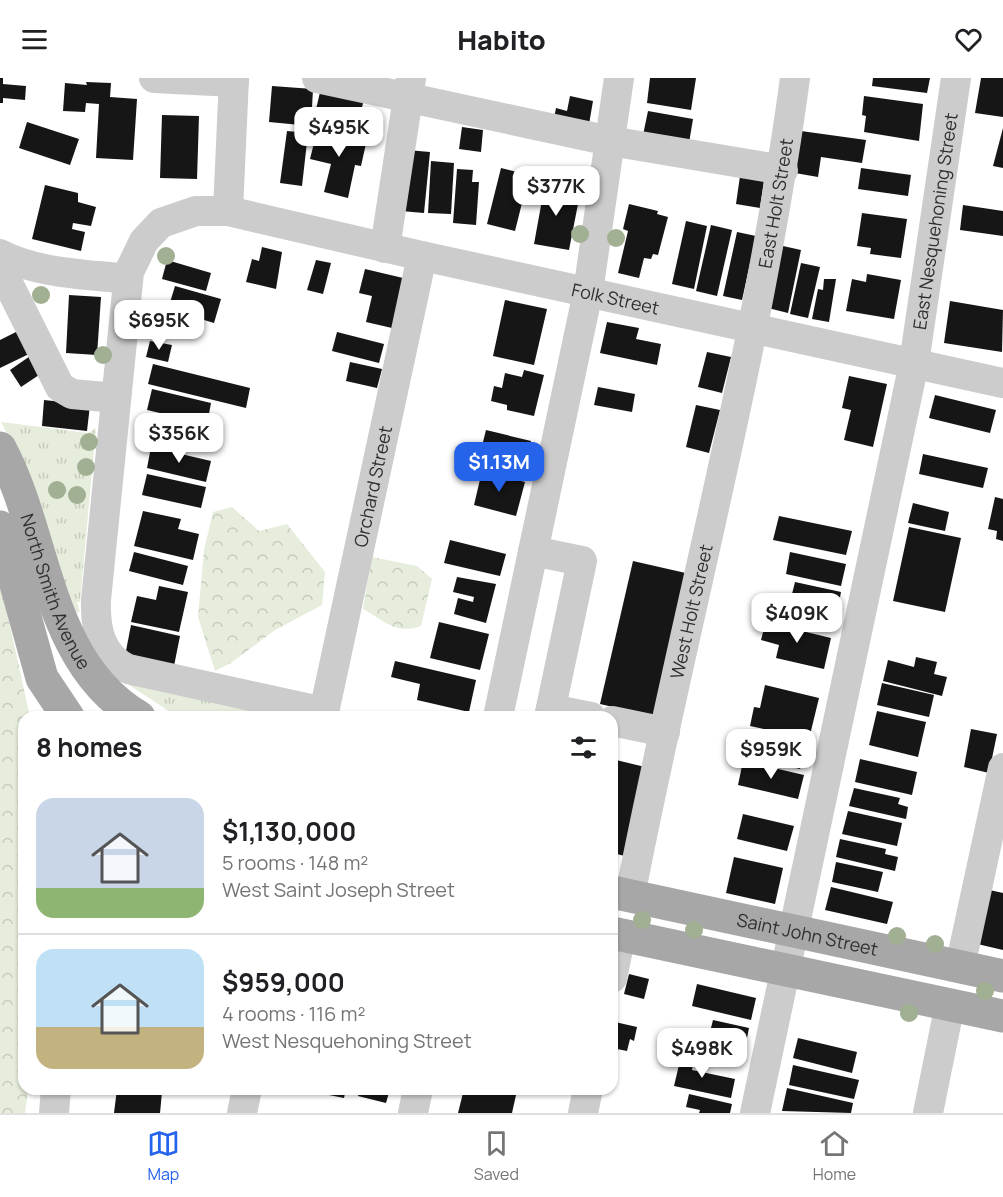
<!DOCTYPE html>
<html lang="en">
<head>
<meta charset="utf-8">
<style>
	:root { --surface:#fff; --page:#f6f6f6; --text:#202124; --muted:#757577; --line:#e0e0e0; --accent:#2563eb }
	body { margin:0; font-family:Manrope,sans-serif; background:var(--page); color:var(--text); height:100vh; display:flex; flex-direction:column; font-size:22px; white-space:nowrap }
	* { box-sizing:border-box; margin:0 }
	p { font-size:20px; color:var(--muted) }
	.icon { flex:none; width:33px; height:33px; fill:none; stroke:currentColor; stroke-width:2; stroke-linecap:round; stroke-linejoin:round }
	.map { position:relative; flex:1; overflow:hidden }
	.panel { position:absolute; left:18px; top:633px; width:600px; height:384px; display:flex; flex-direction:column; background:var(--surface); border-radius:18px; box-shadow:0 2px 4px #0004 }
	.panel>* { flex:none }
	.price { position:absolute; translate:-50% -51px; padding:0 14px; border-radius:12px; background:#fff; color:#222; font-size:20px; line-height:39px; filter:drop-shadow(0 2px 3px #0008) }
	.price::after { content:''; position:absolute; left:50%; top:36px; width:18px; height:14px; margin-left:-9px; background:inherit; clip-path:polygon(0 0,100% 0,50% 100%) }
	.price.current { background:var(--accent); color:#fff }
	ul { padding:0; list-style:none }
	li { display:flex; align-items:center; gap:18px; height:150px; padding:0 18px }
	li+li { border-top:2px solid var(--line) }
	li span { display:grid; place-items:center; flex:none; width:168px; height:120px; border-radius:18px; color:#555 }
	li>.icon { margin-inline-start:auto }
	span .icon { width:72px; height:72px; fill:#fffc; stroke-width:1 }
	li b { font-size:26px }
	h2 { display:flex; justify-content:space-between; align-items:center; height:72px; padding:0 18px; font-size:26px }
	header { display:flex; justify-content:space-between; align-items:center; height:78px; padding:0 18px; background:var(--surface); font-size:27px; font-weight:800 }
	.tabs { display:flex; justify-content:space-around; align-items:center; height:84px; border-top:2px solid var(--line); background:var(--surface); font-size:16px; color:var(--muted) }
	.tabs a { display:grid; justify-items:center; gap:3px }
	.tabs .current { color:var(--accent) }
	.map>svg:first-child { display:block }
	.grass { fill:url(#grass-tufts) }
	.forest { fill:url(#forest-crowns) }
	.building { fill:#161616 }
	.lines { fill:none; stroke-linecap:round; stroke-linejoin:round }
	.minor { stroke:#ccc; stroke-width:30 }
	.major { stroke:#a7a7a7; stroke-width:33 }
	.tree { fill:#a1af93 }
	.labels { text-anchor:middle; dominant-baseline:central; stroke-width:6; stroke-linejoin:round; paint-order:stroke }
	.street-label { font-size:18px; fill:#2f2f2f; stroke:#fff }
</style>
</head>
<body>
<header><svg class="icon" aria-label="menu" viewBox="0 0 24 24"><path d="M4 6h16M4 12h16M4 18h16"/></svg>Habito<svg class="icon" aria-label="heart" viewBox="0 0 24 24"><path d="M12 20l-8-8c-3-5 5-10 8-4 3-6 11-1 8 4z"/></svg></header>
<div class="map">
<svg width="1003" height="1035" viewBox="0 0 1003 1035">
	<defs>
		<pattern id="grass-tufts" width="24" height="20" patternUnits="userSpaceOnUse" patternTransform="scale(1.5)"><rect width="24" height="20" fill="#e6eddc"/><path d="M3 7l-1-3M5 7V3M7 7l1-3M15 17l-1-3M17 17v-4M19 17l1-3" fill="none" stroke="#c6ccbd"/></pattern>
		<pattern id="forest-crowns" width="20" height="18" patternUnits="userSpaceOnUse" patternTransform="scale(1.5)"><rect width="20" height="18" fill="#e6eddc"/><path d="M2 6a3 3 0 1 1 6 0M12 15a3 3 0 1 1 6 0" fill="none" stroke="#c6ccbd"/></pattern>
	</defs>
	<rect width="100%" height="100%" fill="#fff"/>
	<!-- grass -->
	<g class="grass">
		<path d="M1,344L88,355L96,350L80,524H77L80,534L70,535L19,379Z"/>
		<path d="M133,602L282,639H178L129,607Z"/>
	</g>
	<!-- forest -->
	<g class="forest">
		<path d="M232,429L259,453L287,446L325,494L322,527L275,552L231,585L215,593L198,539L204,472L213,434Z"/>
		<path d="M372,479L417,488L432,501L421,548C396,557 385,543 363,531Z"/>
		<path d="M0,502L30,639H24V1011H28L25,1035H0Z"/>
	</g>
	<!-- building -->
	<g class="building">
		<path d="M0,0H3V6L26,8L25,22L3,20V25H0Z"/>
		<path d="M650,0H696L691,32L647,25Z"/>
		<path d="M873,0H930L927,15L872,8Z"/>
		<path d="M981,0H1003V39L975,35Z"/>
		<path d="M86,4L111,5L110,19L137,21L133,82L96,80L99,26L86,25L85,34L63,33L65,5L87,7Z"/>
		<path d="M272,8L313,11L311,48L269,44Z"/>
		<path d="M321,10L364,21L356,54L313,44Z"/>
		<path d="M570,18L593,23L588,52L553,46L556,30L567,33Z"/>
		<path d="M864,18L923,26L919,63L864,54L866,38L862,37Z"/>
		<path d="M648,33L693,41L689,65L643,57Z"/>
		<path d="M162,37L199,38L197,101L160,100Z"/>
		<path d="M27,44L79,61L70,87L19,70Z"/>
		<path d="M318,49L367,61L361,88L355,87L348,120L324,114L331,86L310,81Z"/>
		<path d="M462,49L483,52L481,74L459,71Z"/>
		<path d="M1003,50V90L993,88Z"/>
		<path d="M287,53L308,55L302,108L280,105Z"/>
		<path d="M801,53L866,62L862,85L821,79L818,99L795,95Z"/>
		<path d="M407,72L430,74L424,135L401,133Z"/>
		<path d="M431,83L454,85L451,136L428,135Z"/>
		<path d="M501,90L529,97L515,153L487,146Z"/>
		<path d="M861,90L911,97L908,118L858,111Z"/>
		<path d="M457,91L473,92L472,104H479L476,147L453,145Z"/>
		<path d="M740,98L764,102L760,130L736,126Z"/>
		<path d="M546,100L565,104L562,118L579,121L569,172L534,166Z"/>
		<path d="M45,107L78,115V124L96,129L91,148L73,145L72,151L85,154L81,173L32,161Z"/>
		<path d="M629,126L658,133L657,136L668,139L658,177L653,176L651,181L644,180L639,200L618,195L628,153L623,151Z"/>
		<path d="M963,127L1003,133V158L960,152Z"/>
		<path d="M862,135L907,141L901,180L870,176L871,170L857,168Z"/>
		<path d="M686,143L707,148L694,211L672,206Z"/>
		<path d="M711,147L732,152L717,218L696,213Z"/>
		<path d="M737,154L756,158L742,222L723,218Z"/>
		<path d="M783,168L801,172L788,235L768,230Z"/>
		<path d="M262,169L282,174L276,211L246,204L252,181L259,183Z"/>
		<path d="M167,182L211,195L206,213L162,201Z"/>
		<path d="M316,182L331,185L323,216L307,212Z"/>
		<path d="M801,185L820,189L808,240L790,236Z"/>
		<path d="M365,191L403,200L392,250L366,244L372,218L359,215Z"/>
		<path d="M867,196L901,202L894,241L846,233L852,201L866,204Z"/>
		<path d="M824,201H836L829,244L812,241L818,211L823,212Z"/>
		<path d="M175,208L221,221L214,245L168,231Z"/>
		<path d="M69,217L101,219L97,277L66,275Z"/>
		<path d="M505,222L547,231L534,287L493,278Z"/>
		<path d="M950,223L1003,232L1002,274L944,265Z"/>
		<path d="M607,244L639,250L636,261L661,266L657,287L600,275Z"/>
		<path d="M20,252L31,275L0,290V262Z"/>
		<path d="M337,254L384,266L379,285L332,273Z"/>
		<path d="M150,263L172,267L168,284L146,279Z"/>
		<path d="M707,274L731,279L722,315L698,309Z"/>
		<path d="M33,276L45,293L21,309L10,292Z"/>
		<path d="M350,284L382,291L377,310L346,303Z"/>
		<path d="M153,286L250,310L246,330L148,306Z"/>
		<path d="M524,292L544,297L534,338L507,332V327L491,323L494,308L502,310L505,295L522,299Z"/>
		<path d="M849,298L887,306L873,369L844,362L851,332L842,330Z"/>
		<path d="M598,309L635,316L632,334L594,327Z"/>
		<path d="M152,311L211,325L207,346L147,332Z"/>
		<path d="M935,317L996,332L990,355L929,340Z"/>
		<path d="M44,322L90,327L87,353L42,348Z"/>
		<path d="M696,327L720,332L709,375L686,369Z"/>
		<path d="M486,352L531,363L524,395L478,384Z"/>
		<path d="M151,369L211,383L206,404L147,390Z"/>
		<path d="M923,376L988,390L983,410L919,396Z"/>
		<path d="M482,393L525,404L516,438L474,427Z"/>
		<path d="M147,396L206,409L201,430L142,417Z"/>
		<path d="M995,419L1003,421V463L996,461L997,453L988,451Z"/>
		<path d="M913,425L949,434L945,453L908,445Z"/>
		<path d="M143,433L181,441L178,451L199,456L193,482L134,468Z"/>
		<path d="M779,438L852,453L846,477L773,462Z"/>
		<path d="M909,449L961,460L945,534L893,523Z"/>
		<path d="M450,462L506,476L500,498L444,485Z"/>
		<path d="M134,474L188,488L183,507L129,493Z"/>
		<path d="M790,474L846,486L841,508L786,496Z"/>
		<path d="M633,483L690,496L657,639L600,626Z"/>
		<path d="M457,499L496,506L486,545L454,536L458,520L473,524L474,519L453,514Z"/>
		<path d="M795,504L841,514L837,535L790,524Z"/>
		<path d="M159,508L188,514L179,554L131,544L137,518L156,522Z"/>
		<path d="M767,539L782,543L781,548L831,560L824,591L776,580L779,567L761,562Z"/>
		<path d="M439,544L489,556L480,592L430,580Z"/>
		<path d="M131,547L180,558L174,588L125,578Z"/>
		<path d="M916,579L937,584L934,596L947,599L942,618L883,603L888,582L914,589Z"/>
		<path d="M395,583L476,602L469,634L417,622L420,606L391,599Z"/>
		<path d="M882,605L934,617L929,639L877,627Z"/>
		<path d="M765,607L819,620L809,661L750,648L754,629L760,630Z"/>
		<path d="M877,633L926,644L918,679L869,667Z"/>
		<path d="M971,651L997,656L989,695L964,689Z"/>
		<path d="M743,657L805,671L800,691L738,677Z"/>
		<path d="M612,681L645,689L625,778L612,775Z"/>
		<path d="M860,681L917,694L912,717L855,704Z"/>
		<path d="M743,683L804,697L798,721L738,707Z"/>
		<path d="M854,710L900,720L898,726L908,729L906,741L849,728Z"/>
		<path d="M848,733L902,745L897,768L842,756Z"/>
		<path d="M743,736L794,748L787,773L737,761Z"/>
		<path d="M840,761L886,771L885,776L898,779L895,793L836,779Z"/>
		<path d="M734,779L783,790L775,826L726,815Z"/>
		<path d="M836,784L883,794L878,814L832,804Z"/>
		<path d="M831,809L893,824L887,846L825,832Z"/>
		<path d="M985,811L1003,815V872L973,865Z"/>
		<path d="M629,896L649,901L644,921L624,916Z"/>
		<path d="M697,906L756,920L751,942L692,928Z"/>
		<path d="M713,942L749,950L745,970L708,962Z"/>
		<path d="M615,944L637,949L634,963L630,961L627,973L612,970Z"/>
		<path d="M798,960L857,974L852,995L793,980Z"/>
		<path d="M682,974L695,976L692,992L735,1001L731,1020L674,1008Z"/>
		<path d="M793,987L859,1002L854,1021L789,1007Z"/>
		<path d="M787,1010L853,1025L851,1035L782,1033Z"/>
		<path d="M117,1011L162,1014L160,1035H114Z"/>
		<path d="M315,1011H346L344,1020L314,1014Z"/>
		<path d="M355,1011H390L386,1025L358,1018L359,1013Z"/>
		<path d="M464,1011H489L516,1017L512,1035H458Z"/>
		<path d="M689,1016L732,1026L730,1035H699L700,1032L686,1029Z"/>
	</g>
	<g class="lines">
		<!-- minor -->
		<g class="minor">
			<path d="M154,0L234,4"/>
			<path d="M317,0L610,63L783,92"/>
			<path d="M228,133L234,0"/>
			<path d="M385,170L411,0"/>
			<path d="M0,176C39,196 86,196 128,201"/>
			<path d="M0,189L60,309L72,316L116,320"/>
			<path d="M533,473L582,483L549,639"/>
			<path d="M551,631L591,639"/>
			<path id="s1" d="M324,634L128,591C100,578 95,550 96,522L129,194L144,163L161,145L196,133H228L422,178L1003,305"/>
			<path id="s2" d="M323,639L422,178"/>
			<path d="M498,639L588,214L619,0"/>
			<path d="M612,643L665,654"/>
			<path id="s3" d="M630,818C683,545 758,276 795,0"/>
			<path d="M960,889L1003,690"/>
			<path d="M612,900L621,857"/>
			<path d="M54,1035L56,1011"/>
			<path d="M242,1035L247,1011"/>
			<path d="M413,1035L418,1011"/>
			<path d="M583,1035L588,1011"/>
			<path id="s4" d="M755,1035L914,285L956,0"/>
			<path d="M928,1035L950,926"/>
		</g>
		<!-- major -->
		<g class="major">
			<path id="s5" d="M0,370C47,457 45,584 139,639"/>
			<path d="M0,449L42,600L68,639"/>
			<path id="s6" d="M612,814L1003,898"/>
			<path d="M612,855L1003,938"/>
		</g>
	</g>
	<!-- trees -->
	<g class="tree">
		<circle cx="580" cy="156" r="9"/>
		<circle cx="616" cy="160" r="9"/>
		<circle cx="166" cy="178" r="9"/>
		<circle cx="41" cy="217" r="9"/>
		<circle cx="103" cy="277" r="9"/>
		<circle cx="89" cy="364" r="9"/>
		<circle cx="86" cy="389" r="9"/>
		<circle cx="57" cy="412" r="9"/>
		<circle cx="77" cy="417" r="9"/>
		<circle cx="642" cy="842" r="9"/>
		<circle cx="694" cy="852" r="9"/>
		<circle cx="897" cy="858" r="9"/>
		<circle cx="935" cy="866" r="9"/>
		<circle cx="985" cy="913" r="9"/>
		<circle cx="909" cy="935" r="9"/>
	</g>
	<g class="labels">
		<!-- street labels -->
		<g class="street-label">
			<text stroke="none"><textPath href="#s3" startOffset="708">East Holt Street</textPath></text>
			<text stroke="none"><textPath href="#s4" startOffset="910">East Nesquehoning Street</textPath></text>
			<text stroke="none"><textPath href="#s1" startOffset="1137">Folk Street</textPath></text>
			<text stroke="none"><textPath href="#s2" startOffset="236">Orchard Street</textPath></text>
			<text stroke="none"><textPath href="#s5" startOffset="154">North Smith Avenue</textPath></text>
			<text stroke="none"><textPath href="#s3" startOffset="291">West Holt Street</textPath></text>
			<text stroke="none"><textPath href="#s6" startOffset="200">Saint John Street</textPath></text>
		</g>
	</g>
</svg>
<b class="price" style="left:339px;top:80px">$495K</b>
<b class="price" style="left:556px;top:139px">$377K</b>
<b class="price" style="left:159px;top:273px">$695K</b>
<b class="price" style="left:179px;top:386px">$356K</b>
<b class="price current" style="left:499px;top:415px">$1.13M</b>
<b class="price" style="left:797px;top:566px">$409K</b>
<b class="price" style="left:771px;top:702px">$959K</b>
<b class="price" style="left:702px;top:1001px">$498K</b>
<section class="panel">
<h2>8 homes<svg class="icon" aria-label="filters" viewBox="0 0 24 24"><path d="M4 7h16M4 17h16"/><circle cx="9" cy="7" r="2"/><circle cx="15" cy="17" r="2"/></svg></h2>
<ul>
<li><span style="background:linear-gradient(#c9d6e8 75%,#8fb573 0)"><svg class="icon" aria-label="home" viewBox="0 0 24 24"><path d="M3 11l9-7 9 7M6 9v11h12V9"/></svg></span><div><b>$1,130,000</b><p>5 rooms · 148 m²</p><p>West Saint Joseph Street</p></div></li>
<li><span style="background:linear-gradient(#bfe0f5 65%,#c2b280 0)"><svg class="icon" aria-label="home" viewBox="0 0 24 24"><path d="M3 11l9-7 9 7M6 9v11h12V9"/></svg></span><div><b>$959,000</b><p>4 rooms · 116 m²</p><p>West Nesquehoning Street</p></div></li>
</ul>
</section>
</div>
<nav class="tabs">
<a class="current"><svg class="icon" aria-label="map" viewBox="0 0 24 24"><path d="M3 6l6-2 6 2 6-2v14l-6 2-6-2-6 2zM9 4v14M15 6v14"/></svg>Map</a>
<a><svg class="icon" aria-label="saved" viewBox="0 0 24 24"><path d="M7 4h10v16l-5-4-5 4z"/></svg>Saved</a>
<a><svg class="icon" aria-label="home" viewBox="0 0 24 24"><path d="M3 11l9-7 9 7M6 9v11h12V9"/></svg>Home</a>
</nav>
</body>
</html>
